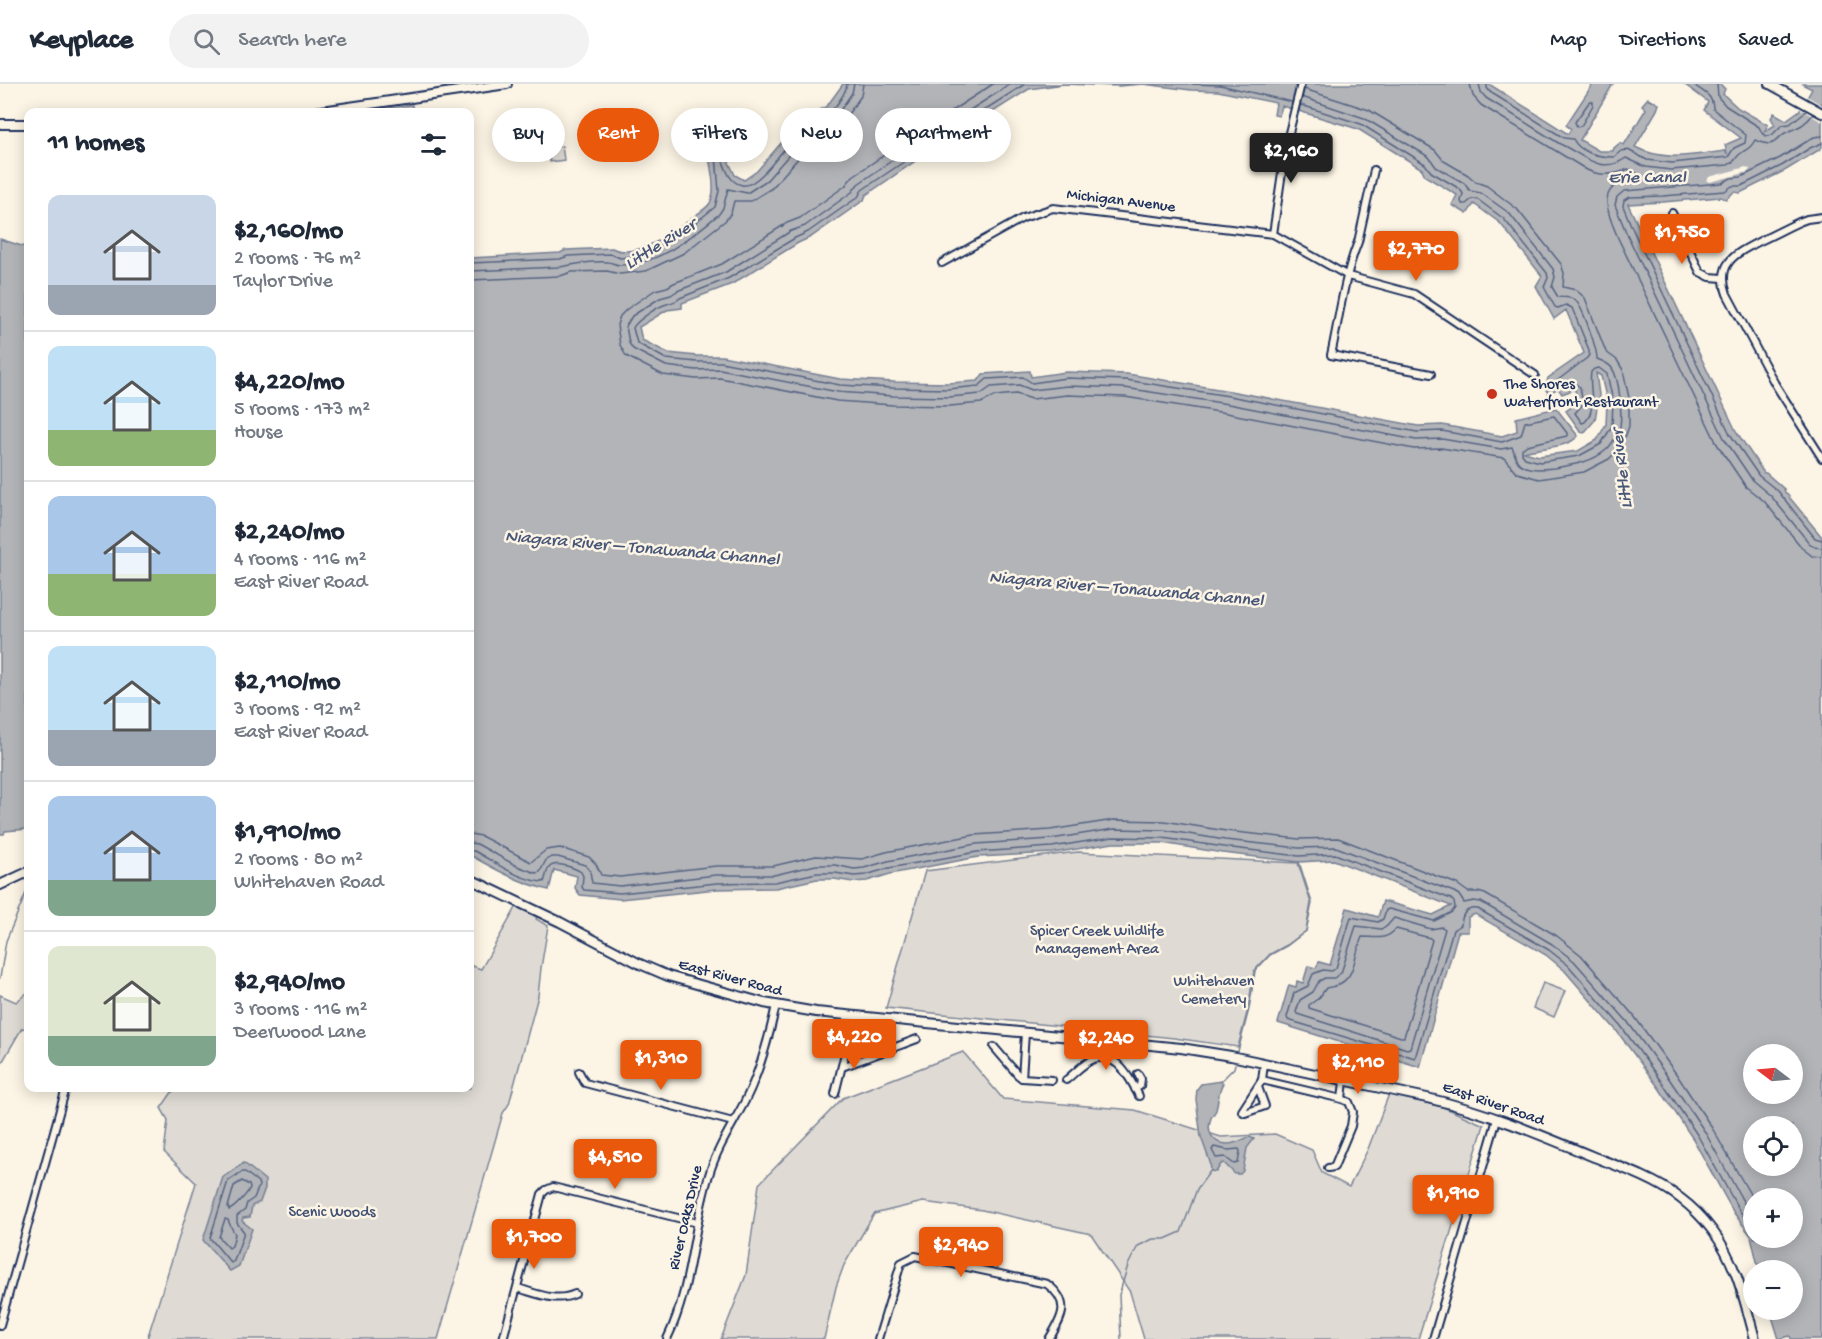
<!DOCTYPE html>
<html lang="en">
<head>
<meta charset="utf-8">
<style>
	:root { --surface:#fff; --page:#f2f2f3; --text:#1f2937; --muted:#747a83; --line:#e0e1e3; --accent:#ea580c }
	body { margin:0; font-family:"Gochi Hand",sans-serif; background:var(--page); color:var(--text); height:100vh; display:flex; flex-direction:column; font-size:22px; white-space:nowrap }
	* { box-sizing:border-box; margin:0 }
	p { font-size:20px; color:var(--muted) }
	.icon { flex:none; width:33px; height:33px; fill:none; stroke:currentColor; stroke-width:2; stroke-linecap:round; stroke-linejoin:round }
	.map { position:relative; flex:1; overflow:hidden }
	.panel { position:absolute; left:24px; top:24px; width:450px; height:984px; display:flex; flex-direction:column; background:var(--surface); border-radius:12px; box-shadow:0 3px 15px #0003 }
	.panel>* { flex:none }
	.guide { position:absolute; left:492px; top:24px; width:570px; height:54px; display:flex; gap:12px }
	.needle { width:39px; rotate:286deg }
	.buttons { position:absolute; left:1743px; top:960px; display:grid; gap:12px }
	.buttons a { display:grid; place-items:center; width:60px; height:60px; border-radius:50%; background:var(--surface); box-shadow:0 3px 15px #0003; font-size:30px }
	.price { position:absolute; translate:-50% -51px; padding:0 14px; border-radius:6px; background:var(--accent); color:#fff; font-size:20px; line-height:39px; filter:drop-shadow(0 2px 3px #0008) }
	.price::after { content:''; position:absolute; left:50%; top:36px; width:18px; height:14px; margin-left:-9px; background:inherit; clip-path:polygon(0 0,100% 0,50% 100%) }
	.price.selected { background:#222; color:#fff }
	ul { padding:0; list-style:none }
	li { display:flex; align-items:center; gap:18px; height:150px; padding:0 24px }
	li+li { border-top:2px solid var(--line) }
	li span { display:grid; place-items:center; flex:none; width:168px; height:120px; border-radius:12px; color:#555 }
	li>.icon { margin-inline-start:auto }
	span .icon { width:72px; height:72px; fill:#fffc; stroke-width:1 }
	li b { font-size:26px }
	h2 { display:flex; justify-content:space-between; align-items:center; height:72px; padding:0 24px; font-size:26px }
	.chip { padding:0 21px; border-radius:27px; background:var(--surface); box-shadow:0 3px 15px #0003; font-size:21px; line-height:54px }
	.chip.selected { background:var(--accent); color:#fff }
	header { display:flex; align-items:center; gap:36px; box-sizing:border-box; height:84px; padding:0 30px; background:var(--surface); border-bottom:2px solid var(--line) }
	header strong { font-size:28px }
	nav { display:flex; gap:33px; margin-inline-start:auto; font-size:21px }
	.search { width:420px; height:54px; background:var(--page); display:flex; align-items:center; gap:15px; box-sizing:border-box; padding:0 21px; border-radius:33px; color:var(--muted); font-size:22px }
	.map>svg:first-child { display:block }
	.green { fill:#dfdbd4; stroke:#7d8599; stroke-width:1.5 }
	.water { fill:#b2b4b8; stroke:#767f94; stroke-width:1.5; fill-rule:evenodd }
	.pier { fill:#fcf5e5 }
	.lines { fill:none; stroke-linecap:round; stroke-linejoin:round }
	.shore { stroke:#576482; stroke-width:1.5 }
	.stream { stroke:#767f94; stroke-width:1.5 }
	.minor-casing { stroke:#1b2f5e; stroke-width:10 }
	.major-casing { stroke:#1b2f5e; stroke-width:12 }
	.minor { stroke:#fcf5e5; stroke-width:6 }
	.major { stroke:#fcf5e5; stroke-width:8 }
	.poi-dot { fill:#c8321e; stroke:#fcf5e5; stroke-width:2 }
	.labels { text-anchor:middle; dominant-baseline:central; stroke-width:5; stroke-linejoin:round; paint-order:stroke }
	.street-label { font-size:16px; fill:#1b2f5e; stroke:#fcf5e5 }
	.poi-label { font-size:16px; fill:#1b2f5e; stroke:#fcf5e5; text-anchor:start }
	.park-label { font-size:16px; fill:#425176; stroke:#fcf5e5 }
	.water-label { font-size:18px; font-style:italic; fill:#485779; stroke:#fcf5e5 }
</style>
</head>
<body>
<header>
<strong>Keyplace</strong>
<div class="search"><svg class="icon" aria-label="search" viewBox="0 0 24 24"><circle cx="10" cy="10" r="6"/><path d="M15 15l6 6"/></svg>Search here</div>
<nav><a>Map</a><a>Directions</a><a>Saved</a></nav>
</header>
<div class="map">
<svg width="1822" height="1255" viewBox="0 0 1822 1255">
	<rect width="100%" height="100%" fill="#fcf5e5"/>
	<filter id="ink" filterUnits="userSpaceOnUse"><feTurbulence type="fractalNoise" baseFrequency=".0167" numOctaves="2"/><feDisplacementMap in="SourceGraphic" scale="12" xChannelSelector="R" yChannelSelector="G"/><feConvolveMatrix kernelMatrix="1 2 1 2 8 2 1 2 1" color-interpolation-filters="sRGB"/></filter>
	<g filter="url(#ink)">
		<!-- green -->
		<g class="green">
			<path d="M412,21L413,28H359Z"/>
			<path d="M562,62L564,76L550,78L548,64Z"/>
			<path d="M1078,768L1298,779L1311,819L1306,847L1287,861L1270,870L1254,887L1248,925L1238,963L1174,954L886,924L925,787Z"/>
			<path d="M517,822L537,833L536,835L548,842L541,884L538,912L509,1020L503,1029L438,1255H147L196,1099L164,1068L168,1036L161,1024L175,1004H470V881L481,885Z"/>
			<path d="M1543,899L1565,907L1554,933L1533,924Z"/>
			<path d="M28,908V945L22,944L0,982V911L16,918Z"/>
			<path d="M963,968L1003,1015L1135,1026L1221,1053L1275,1050L1312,1066L1322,1089L1349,1103L1368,1065L1389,1010L1443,1023L1484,1041L1418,1255H1144L1130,1208L1091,1150L982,1126L923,1118L874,1130L844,1181L836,1203L824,1255H721L746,1191L759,1100L843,1014Z"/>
		</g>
		<!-- water -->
		<g class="water">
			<path d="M843,0H1489L1568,50L1571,45L1566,41L1593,0H1613L1580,56L1599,67H1613L1614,64L1620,59L1624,61L1646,25L1642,21L1648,14L1659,20L1657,26L1635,63C1664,78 1693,71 1725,67L1727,69L1725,61L1741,54L1704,26L1708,18L1684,0H1720L1725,5L1723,10L1738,24L1768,41L1764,48L1775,41L1771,34L1774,29L1786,36L1800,26L1812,5L1802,0H1822V63L1819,66L1786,86L1740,109L1734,108L1726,115L1720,113L1663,118L1628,120L1736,347L1764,389H1766L1784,405L1785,408L1822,453V1255H1791L1790,1252L1779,1255L1770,1226H1792V1186H1759L1751,1152L1734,1129L1693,1055L1659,1004L1616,946L1564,886L1546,871L1475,830L1468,833V848H1458L1420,983L1278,939L1289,901L1296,903L1297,897L1303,899L1308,882L1316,884L1319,878L1330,881L1347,824L1378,833L1383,817L1433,831L1451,822L1334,776L1299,778L1223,769L1162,759H1113L1053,769L978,773L890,790L867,797L853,798L834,795H817L776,804L717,805L620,815L580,811L575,804L577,792L554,786L549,806C520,799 496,786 470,771V174L560,169L566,166L612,164C637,177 677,146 696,131C700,128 707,124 710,119C718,104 708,76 707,59L711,55L719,57L735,91L744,96L757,87L800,37L827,22ZM1064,0L1119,2L1143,0L1191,6L1218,7L1276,19L1274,31L1279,32L1282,22L1358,45L1422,85L1425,92L1457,111L1452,121L1467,130L1474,120L1500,139L1542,192L1536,202L1554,235L1566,226L1584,269L1548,294L1547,298L1550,302L1546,306L1549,310L1558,304L1562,310L1575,305L1577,319L1566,327L1581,348L1584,349L1595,336L1599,311L1596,289L1601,292L1607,317L1606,340L1597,356L1578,367L1539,372L1524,368C1539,363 1567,365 1578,352L1556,324L1516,334L1517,347L1502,352L1442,341L1418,342L1230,307L1127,290L1066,288L1031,293L1030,287L983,290L978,297L948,299L894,298L840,295L722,272H697L668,269L642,256L639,243L667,226L682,224V219L732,200L798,159L811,153L864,116L866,111L917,76L1029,5ZM1754,970H1792V1010H1754ZM1754,1042H1792V1082H1754ZM1754,1114H1792V1154H1754Z"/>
			<path d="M0,155L28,164V745L5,747L4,750H0Z"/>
			<path d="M1221,997L1223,999C1217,1010 1219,1016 1216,1026C1215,1029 1212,1031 1211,1034C1206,1047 1212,1060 1228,1060C1235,1060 1243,1055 1250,1053L1254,1055L1247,1064L1243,1087L1240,1090H1235L1224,1079L1221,1080L1216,1088L1211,1087L1210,1078L1201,1053L1196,1015L1197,1005L1201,1000Z"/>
			<path d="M244,1079L265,1096V1104L260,1118L252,1122L250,1133L243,1134L242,1137L252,1145L239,1182L230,1187L203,1156L223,1093Z"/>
		</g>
		<!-- pier -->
		<g class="pier">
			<path d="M1805,11L1822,21V38L1797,23Z"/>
			<path d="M1746,83L1750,85L1748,88L1710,98L1707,96L1709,93Z"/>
		</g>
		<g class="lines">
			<!-- shore -->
			<g class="shore">
				<path d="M993,0L905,57L853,92L845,102L800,134L787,139L722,180L674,199L667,203L655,206L627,225L620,232L617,241L620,261L626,272L663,291L696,295L720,294L837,317L893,321L950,322L981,319L995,312L1016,310L1032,315L1067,311L1125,313L1226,329L1414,365L1441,364L1504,374L1517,389L1539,395L1584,388L1609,375L1614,370L1626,351L1629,342V314L1623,286L1617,276L1606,268L1585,214L1576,206L1563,203L1564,189L1561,180L1517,125L1487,102L1476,98L1468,91L1444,77L1435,66L1369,26L1304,5"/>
				<path d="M1011,0L910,64L858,100L852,108L805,142L791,147L726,188L677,207L671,211L660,214L632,232L626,242L629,259L633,265L666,282L696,286L720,285L838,308L893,312L950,313L981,310L991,303L1019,301L1032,306L1067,302L1125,304L1228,320L1416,356L1442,355L1501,365L1512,363C1515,368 1514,374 1519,379C1528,387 1543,385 1554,384C1572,381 1591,379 1606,366C1611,362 1618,350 1620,343C1622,328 1620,296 1612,284C1608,279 1602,277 1597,275C1597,265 1583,224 1576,217C1570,212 1564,214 1558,213L1552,203L1555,193L1553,185L1509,129L1481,109L1470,107L1464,99L1436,83L1429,73L1364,34L1302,13"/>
				<path d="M1025,0L914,71L862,106L858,113L808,148L795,154L729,194L680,214C675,219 673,218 667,220C658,222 636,237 633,244L637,259L666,275L697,278H721L840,301L893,304L948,305L979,302L987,295L1023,293L1032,299L1066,294L1126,296L1229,312L1417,348L1442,347L1502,358L1521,351L1525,338L1554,332L1567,349V352L1527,361L1522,365V370L1525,374L1540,378L1579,372L1601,360L1612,342L1613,317L1607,290L1599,284L1594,285L1591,288C1588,304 1598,324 1585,338L1582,339L1575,329L1583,320L1580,303L1574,299L1564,301L1558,296L1587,274L1589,271V266L1572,224L1566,221L1558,224L1555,223L1544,203L1548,194L1547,189L1504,135L1477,115H1472L1466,120H1462L1461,117L1463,110L1460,105L1431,88L1425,80L1361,40L1301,21"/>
				<path d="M1193,0L1220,1L1292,18"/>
				<path d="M1470,0L1473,12L1481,21L1587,86C1600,92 1615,91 1628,85L1640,91L1639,96C1594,98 1606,125 1618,154L1717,360L1746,403L1764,417L1803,465L1812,472L1822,473"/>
				<path d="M1479,0L1481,8L1486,14L1560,60C1583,70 1600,92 1626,74L1646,83L1671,86L1728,81C1735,78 1735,74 1740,70C1747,64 1750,66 1755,56C1759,57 1764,60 1769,60C1777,59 1779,52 1785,49C1796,44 1806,41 1813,30"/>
				<path d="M1487,0V4L1490,8L1564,54L1573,55C1580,69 1599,73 1614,73L1621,67L1628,66L1647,76L1672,79L1728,73L1734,64L1745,59L1746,51L1713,25C1713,10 1703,8 1692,0"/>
				<path d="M1717,0L1718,13L1726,22L1759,43L1762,49L1766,52L1772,51L1782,41L1790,40L1807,26"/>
				<path d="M1590,17L1593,18V21L1581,42L1577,43L1575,38Z"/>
				<path d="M1822,52L1814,53L1780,74L1741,93L1731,94L1722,99L1624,107L1617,113L1615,121L1626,148L1724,354L1753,397L1771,412L1810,460L1815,463L1822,464"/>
				<path d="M1822,59L1810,64L1783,81L1741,102H1732L1725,107L1663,112L1630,113L1624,116L1623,122L1633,146L1730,350L1759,392L1778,407L1815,454L1822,456"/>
				<path d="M470,179L560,175L568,172L611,170L620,174L638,172L675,155L715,123L719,107L716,72L721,73C726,83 728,98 742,101C760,105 791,52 805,41C813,36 823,33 830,28C837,22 846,8 847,0"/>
				<path d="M470,187L560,183C575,180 591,177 607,178C612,178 615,181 620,181C659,181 691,153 719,130L723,124L728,105L747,109L767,96L809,48L837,31L852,9L854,0"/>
				<path d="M470,196L560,192L572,188L607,187L620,190L646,187L684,169L726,136L731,129L734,117H751L772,104L815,55L843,37L861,12L863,0"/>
				<path d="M470,750L481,752L531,778L546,766L560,764L589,773L596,780L601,791L620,793L716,782H773L816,772L862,775L886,768L974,751L1050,746L1114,736L1164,737L1226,747L1299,755L1338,754L1457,800L1468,808H1478L1485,810L1557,852L1581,871L1634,932L1677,991L1712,1044L1754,1117"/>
				<path d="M470,759L477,760L517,782L536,789L540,788L546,776L552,773H558L585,781L590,787L592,799L620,802L716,791H774L816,781H835L854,785L864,784L888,777L976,760L1051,755L1114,745L1164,746L1225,756L1299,764L1336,763L1454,808L1459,811L1464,819L1474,817L1481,818L1552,860L1574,877L1627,937L1670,996L1705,1048L1745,1121L1754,1133"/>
				<path d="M470,767H474C495,778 520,797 544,798C546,794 546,787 549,784C554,776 575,784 581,788L583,792L582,803L584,806L620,809L717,799L775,798L817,789H835L854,792L866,791L889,784L977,768L1052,763L1113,753L1163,754L1224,763L1299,772L1335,770L1451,815L1454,818L1455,824L1452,828L1434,837L1389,825L1386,826L1383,835L1378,838L1351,833L1336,884L1332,887L1323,886L1313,890L1308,902L1294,909L1287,933L1288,936L1415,974L1453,846L1461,841C1462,830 1466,823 1478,825L1549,866L1568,881L1621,942L1663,1000L1698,1052L1739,1126L1754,1145"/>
				<path d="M1394,834L1431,845L1442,843L1445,845L1410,964L1407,965L1297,930L1296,928L1300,916L1313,908L1319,897L1325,894H1334L1341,889L1356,842L1381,845L1387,842Z"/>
				<path d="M1396,845L1430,854L1432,856L1404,953H1401L1309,924V921L1319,914L1326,904C1357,900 1352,877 1362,853C1376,853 1385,857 1396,845Z"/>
				<path d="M1214,1063L1228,1066L1239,1065L1240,1067L1238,1079L1234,1080L1225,1073L1216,1074L1212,1066Z"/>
				<path d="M242,1088H245L258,1098L259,1102L254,1114L247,1119L245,1126L237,1132V1139L244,1148L234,1177L231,1179L210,1154L228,1097Z"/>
				<path d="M242,1097L249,1101L250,1104C247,1110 235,1124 229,1126L228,1123L234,1102Z"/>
				<path d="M225,1135L228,1136L231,1143L235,1150L232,1162L229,1164L219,1153Z"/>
			</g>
			<!-- stream -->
			<g class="stream">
				<path d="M0,894L6,857L28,804"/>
				<path d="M1238,967L1249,925L1255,887L1270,871L1288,861L1306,847L1312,819L1299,778"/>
				<path d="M1220,998L1234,984L1235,980"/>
				<path d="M1121,1255L1119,1211L1128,1181L1138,1162L1153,1155H1165L1181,1148L1197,1105L1211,1086"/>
			</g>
			<defs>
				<g id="minor">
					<path d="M1374,86L1358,158C1344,192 1339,235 1331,271L1431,290"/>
					<path d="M1672,129L1700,188L1710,193L1723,194"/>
					<path d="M1822,133L1807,135L1799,138C1786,144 1773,151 1760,157C1735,170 1716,179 1727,210L1775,300L1822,374"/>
					<path d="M1273,150L1286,61L1301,0"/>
					<path d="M942,179L1023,134L1053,124L1273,150L1348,192L1414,210L1535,291"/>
					<path d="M994,963L1018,991L1022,994L1052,996"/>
					<path d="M884,968L888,935"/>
					<path d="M1104,974L1105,957"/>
					<path d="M842,983L917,955"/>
					<path d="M579,988L585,999L733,1038"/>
					<path d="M1022,994L1025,949"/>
					<path d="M1066,996C1075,989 1083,979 1094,975C1117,967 1131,996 1139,1012"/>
					<path d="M1262,996L1342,1015L1349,1018L1353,1028L1351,1042L1334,1083L1328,1084"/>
					<path d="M1258,1003L1265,1022L1245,1029L1242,1027L1262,996L1264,980"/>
					<path d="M1135,1005L1140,1002L1141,995L1138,990"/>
					<path d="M835,1010L848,957"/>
					<path d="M1342,1015L1344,997"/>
					<path d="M517,1204C536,1209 556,1219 575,1210"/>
					<path d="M0,1241L66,1004"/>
					<path d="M503,1255L542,1110L546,1106L553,1103L698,1139"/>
					<path d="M667,1255C692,1204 692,1145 709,1091C717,1064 732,1042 745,1017C760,987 769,954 776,921"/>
					<path d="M878,1255L901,1179L915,1172L1047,1200C1071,1218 1063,1233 1049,1255"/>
					<path d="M1433,1255L1497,1035"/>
				</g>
				<g id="major">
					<path d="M1770,0L1822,29"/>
					<path d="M315,28L507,0"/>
					<path d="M0,40H28"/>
					<path d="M470,795L560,838L640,880L668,892L764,919L816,928L1181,964L1231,972L1427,1014C1484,1027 1539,1050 1594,1073C1623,1084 1655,1095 1680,1114C1692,1123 1703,1134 1712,1146C1736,1177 1745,1218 1755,1255"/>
					<path d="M0,801L28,788"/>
				</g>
			</defs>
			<!-- minor casing -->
			<use href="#minor" class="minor-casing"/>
			<!-- major casing -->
			<use href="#major" class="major-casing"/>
			<!-- minor -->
			<use href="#minor" class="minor"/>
			<!-- major -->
			<use href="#major" class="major"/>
		</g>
	</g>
	<!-- markers -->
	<circle class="poi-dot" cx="1492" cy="310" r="6"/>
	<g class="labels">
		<!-- street labels -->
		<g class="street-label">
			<text transform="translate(1121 118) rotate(7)">Michigan Avenue</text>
			<text transform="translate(730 895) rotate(15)">East River Road</text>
			<text transform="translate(1493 1021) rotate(19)">East River Road</text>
			<text transform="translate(687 1134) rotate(-77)">River Oaks Drive</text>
		</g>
		<!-- poi labels -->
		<g class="poi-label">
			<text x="1504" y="301">The Shores<tspan x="1504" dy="18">Waterfront Restaurant</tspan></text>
		</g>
		<!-- park labels -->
		<g class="park-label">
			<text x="1097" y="848">Spicer Creek Wildlife<tspan x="1097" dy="18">Management Area</tspan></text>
			<text x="1214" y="898">Whitehaven<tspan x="1214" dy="18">Cemetery</tspan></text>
			<text x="332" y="1129">Scenic Woods</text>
		</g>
		<!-- water labels -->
		<g class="water-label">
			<text x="1647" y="94">Erie Canal</text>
			<text transform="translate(661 161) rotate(-32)">Little River</text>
			<text transform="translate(1623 385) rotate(-97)">Little River</text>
			<text transform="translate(642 465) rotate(5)">Niagara River – Tonawanda Channel</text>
			<text transform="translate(1126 506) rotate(5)">Niagara River – Tonawanda Channel</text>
		</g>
	</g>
</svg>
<div class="buttons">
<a><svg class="needle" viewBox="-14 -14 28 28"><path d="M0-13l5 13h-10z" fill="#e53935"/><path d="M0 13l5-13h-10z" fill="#747a83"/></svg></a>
<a><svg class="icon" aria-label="locate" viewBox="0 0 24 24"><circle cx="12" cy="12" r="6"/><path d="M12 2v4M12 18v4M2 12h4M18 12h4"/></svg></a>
<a>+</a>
<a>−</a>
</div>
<b class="price selected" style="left:1291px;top:100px">$2,160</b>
<b class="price" style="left:1682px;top:181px">$1,750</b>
<b class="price" style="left:1416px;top:198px">$2,770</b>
<b class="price" style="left:854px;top:986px">$4,220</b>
<b class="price" style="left:1106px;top:987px">$2,240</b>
<b class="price" style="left:661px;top:1007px">$1,310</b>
<b class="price" style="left:1358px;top:1011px">$2,110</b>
<b class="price" style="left:615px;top:1106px">$4,510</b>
<b class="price" style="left:1453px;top:1142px">$1,910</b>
<b class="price" style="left:534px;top:1186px">$1,700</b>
<b class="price" style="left:961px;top:1194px">$2,940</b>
<div class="guide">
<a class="chip">Buy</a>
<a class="chip selected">Rent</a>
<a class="chip">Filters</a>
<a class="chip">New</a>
<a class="chip">Apartment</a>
</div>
<section class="panel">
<h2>11 homes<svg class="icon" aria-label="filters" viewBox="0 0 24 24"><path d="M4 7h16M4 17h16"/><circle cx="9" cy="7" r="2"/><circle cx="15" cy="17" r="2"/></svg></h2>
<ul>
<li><span style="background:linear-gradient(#c9d6e8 75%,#9aa5b1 0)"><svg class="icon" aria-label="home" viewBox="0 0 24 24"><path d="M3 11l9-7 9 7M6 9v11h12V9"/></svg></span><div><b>$2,160/mo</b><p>2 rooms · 76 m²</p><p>Taylor Drive</p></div></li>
<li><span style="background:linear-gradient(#bfe0f5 70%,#8fb573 0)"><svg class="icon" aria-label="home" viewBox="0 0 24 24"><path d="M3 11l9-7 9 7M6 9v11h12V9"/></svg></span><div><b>$4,220/mo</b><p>5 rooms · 173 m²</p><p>House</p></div></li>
<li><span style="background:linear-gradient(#a9c7e8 65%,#8fb573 0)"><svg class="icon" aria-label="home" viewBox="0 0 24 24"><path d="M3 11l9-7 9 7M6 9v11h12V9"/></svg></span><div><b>$2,240/mo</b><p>4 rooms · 116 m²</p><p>East River Road</p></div></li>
<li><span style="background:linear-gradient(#bfe0f5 70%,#9aa5b1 0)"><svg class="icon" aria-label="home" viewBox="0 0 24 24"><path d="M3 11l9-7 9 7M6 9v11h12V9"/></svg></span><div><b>$2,110/mo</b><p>3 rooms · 92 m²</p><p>East River Road</p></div></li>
<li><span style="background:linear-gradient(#a9c7e8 70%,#7fa58c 0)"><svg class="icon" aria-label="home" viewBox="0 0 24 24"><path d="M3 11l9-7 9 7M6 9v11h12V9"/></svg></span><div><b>$1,910/mo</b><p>2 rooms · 80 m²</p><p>Whitehaven Road</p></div></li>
<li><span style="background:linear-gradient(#dfe7d0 75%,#7fa58c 0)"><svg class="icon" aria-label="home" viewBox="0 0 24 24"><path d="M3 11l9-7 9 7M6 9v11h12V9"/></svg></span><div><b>$2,940/mo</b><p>3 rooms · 116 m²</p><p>Deerwood Lane</p></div></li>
</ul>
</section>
</div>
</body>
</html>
